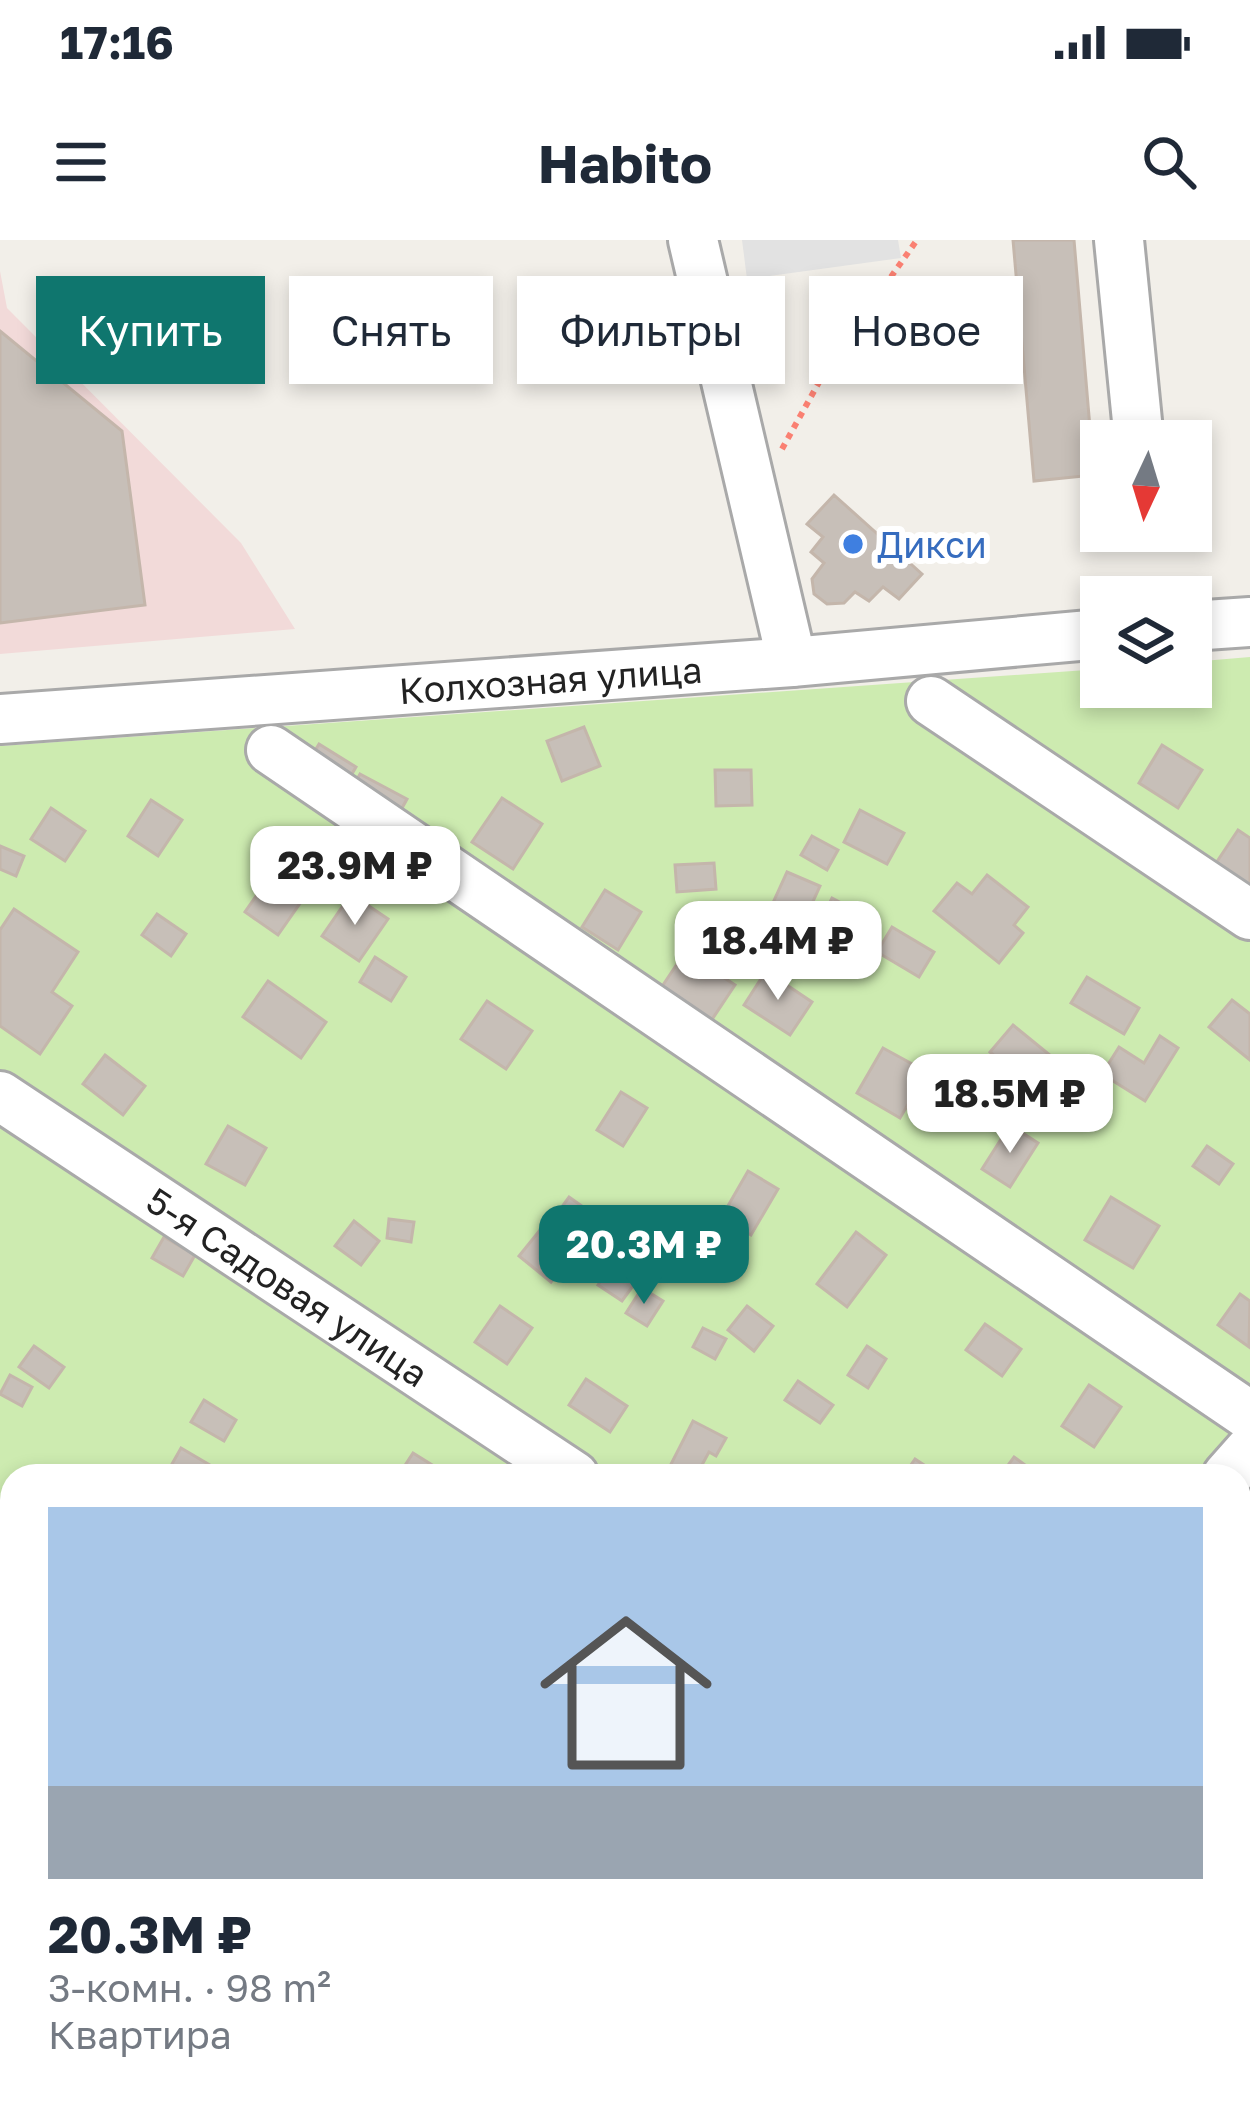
<!DOCTYPE html>
<html lang="ru">
<head>
<meta charset="utf-8">
<style>
	:root { --surface:#fff; --page:#f6f6f7; --text:#1f2937; --muted:#747a83; --accent:#0f766e }
	body { margin:0; font-family:"Golos Text",sans-serif; background:var(--page); color:var(--text); height:100vh; display:flex; flex-direction:column; font-size:45px; white-space:nowrap }
	* { box-sizing:border-box; margin:0 }
	p { font-size:39px; color:var(--muted) }
	.icon { flex:none; width:66px; height:66px; fill:none; stroke:currentColor; stroke-width:2; stroke-linecap:round; stroke-linejoin:round }
	.map { position:relative; flex:1; overflow:hidden }
	.panel { position:absolute; left:0px; top:1224px; width:1251px; height:663px; display:flex; flex-direction:column; background:var(--surface); border-radius:36px 36px 0 0; box-shadow:0 6px 18px #0003 }
	.panel>* { flex:none }
	.hud { position:absolute; left:36px; top:36px; width:1179px; height:108px; display:flex; gap:24px }
	.needle { width:78px; rotate:184deg }
	.tools { position:absolute; left:1080px; top:180px; display:grid; gap:24px }
	.tools a { display:grid; place-items:center; width:132px; height:132px; border-radius:0px; background:var(--surface); box-shadow:0 6px 18px #0003; font-size:60px }
	.price { position:absolute; translate:-50% -102px; padding:0 27px; border-radius:24px; background:#fff; color:#222; font-size:39px; line-height:78px; filter:drop-shadow(0 3px 6px #0008) }
	.price::after { content:''; position:absolute; left:50%; top:72px; width:36px; height:27px; margin-left:-18px; background:inherit; clip-path:polygon(0 0,100% 0,50% 100%) }
	.price.active { background:var(--accent); color:#fff }
	ul { padding:0; list-style:none }
	li { display:grid; align-content:center; gap:24px; height:636px; padding:0 48px }
	li span { display:grid; place-items:center; height:372px; border-radius:0px; color:#555 }
	li>.icon { margin-inline-start:auto }
	span .icon { width:216px; height:216px; fill:#fffc; stroke-width:1 }
	li b { font-size:51px }
	.tag { padding:0 42px; border-radius:0px; background:var(--surface); box-shadow:0 6px 18px #0003; font-size:42px; line-height:108px }
	.tag.active { background:var(--accent); color:#fff }
	.status { display:flex; justify-content:space-between; align-items:center; height:84px; padding:0 60px; background:var(--surface); direction:ltr }
	.status svg { height:33px; fill:currentColor }
	header { display:flex; justify-content:space-between; align-items:center; height:156px; padding:0 48px; background:var(--surface); font-size:54px; font-weight:700 }
	.map>svg:first-child { display:block }
	.commercial { fill:#f2dad9 }
	.grass { fill:#cdebb0; fill-rule:evenodd }
	.parking { fill:#e2e2e2 }
	.building { fill:#c7bfb8; stroke:#c4b6ab; stroke-width:3 }
	.lines { fill:none; stroke-linecap:round; stroke-linejoin:round }
	.minor-casing { stroke:#a9a9a9; stroke-width:54 }
	.path { stroke:#fa8072; stroke-width:6; stroke-dasharray:6 6; stroke-linecap:butt }
	.minor { stroke:#fff; stroke-width:48 }
	.shop-dot { fill:#3f7fe0; stroke:#fff; stroke-width:4.5 }
	.labels { text-anchor:middle; dominant-baseline:central; stroke-width:12; stroke-linejoin:round; paint-order:stroke }
	.shop-label { font-size:36px; fill:#366cbe; stroke:#fff; text-anchor:start }
	.street-label { font-size:36px; fill:#222; stroke:#fff }
</style>
</head>
<body>
<div class="status"><b>17:16</b><svg viewBox="0 0 49 12"><path d="M0 12V9h3v3zM5 12V6h3v6zM10 12V3h3v9zM15 12V0h3v12zM26 1h20v11H26zM47 4h2v5h-2z"/></svg></div>
<header><svg class="icon" aria-label="menu" viewBox="0 0 24 24"><path d="M4 6h16M4 12h16M4 18h16"/></svg>Habito<svg class="icon" aria-label="search" viewBox="0 0 24 24"><circle cx="10" cy="10" r="6"/><path d="M15 15l6 6"/></svg></header>
<div class="map">
<svg width="1250" height="1886" viewBox="0 0 1250 1886">
	<rect width="100%" height="100%" fill="#f2efe9"/>
	<!-- commercial -->
	<path class="commercial" d="M0,31L7,68L241,303L295,389L0,414Z"/>
	<!-- grass -->
	<path class="grass" d="M1250,417V1886H0V506L1101,429V447H1191V422ZM12,1236H1239V1875H12Z"/>
	<!-- parking -->
	<path class="parking" d="M742,0H898L901,18L747,39Z"/>
	<!-- building -->
	<g class="building">
		<path d="M1013,0H1074L1094,235L1034,241Z"/>
		<path d="M0,91L122,191L145,365L0,383Z"/>
		<path d="M834,255L922,334L899,359L883,347L869,361L855,352L844,363L827,364L814,354L812,339L824,323L811,312L823,297L807,284Z"/>
		<path d="M584,487L600,526L562,541L547,501Z"/>
		<path d="M319,504L356,527L334,565L296,542Z"/>
		<path d="M1162,505L1202,530L1178,568L1139,543Z"/>
		<path d="M715,530H751L752,565L716,566Z"/>
		<path d="M360,534L407,559L385,599L338,573Z"/>
		<path d="M502,558L542,584L513,629L472,602Z"/>
		<path d="M151,560L182,580L158,616L128,596Z"/>
		<path d="M51,568L85,591L65,621L31,599Z"/>
		<path d="M860,570L904,593L887,624L844,602Z"/>
		<path d="M1238,590L1250,598V645L1244,654L1210,632Z"/>
		<path d="M812,596L838,610L827,630L801,615Z"/>
		<path d="M0,606L24,616L16,636L0,629Z"/>
		<path d="M714,623L716,649L677,652L675,625Z"/>
		<path d="M787,632L820,646L805,679L772,665Z"/>
		<path d="M987,635L1028,667L1014,685L1023,693L999,723L934,671L957,643L972,654Z"/>
		<path d="M270,636L303,659L278,695L245,672Z"/>
		<path d="M605,650L641,672L618,710L582,687Z"/>
		<path d="M351,654L388,679L359,721L322,696Z"/>
		<path d="M832,658L879,683L867,706L820,682Z"/>
		<path d="M14,669L78,712L52,752L72,766L40,814L0,786V690Z"/>
		<path d="M157,674L186,694L171,716L142,695Z"/>
		<path d="M892,687L934,712L919,737L877,712Z"/>
		<path d="M685,712L735,745L703,793L653,760Z"/>
		<path d="M375,717L406,737L391,761L360,742Z"/>
		<path d="M766,731L812,762L790,795L744,765Z"/>
		<path d="M1087,737L1139,768L1124,794L1071,763Z"/>
		<path d="M268,741L326,782L301,818L243,777Z"/>
		<path d="M1232,760L1250,774V820L1209,787Z"/>
		<path d="M487,761L532,791L506,829L461,799Z"/>
		<path d="M1013,785L1051,816L1028,844L990,812Z"/>
		<path d="M1160,796L1178,808L1145,861L1102,834L1119,807L1144,823Z"/>
		<path d="M883,808L927,832L900,878L857,853Z"/>
		<path d="M105,815L145,846L123,875L83,844Z"/>
		<path d="M621,852L647,868L623,906L597,890Z"/>
		<path d="M1010,885L1038,903L1010,947L982,929Z"/>
		<path d="M228,886L266,908L245,945L206,924Z"/>
		<path d="M1207,906L1233,924L1219,944L1193,926Z"/>
		<path d="M748,931L778,949L751,995L721,978Z"/>
		<path d="M569,957L599,978L581,1003L551,982Z"/>
		<path d="M1111,957L1159,986L1133,1028L1085,1000Z"/>
		<path d="M389,979L414,982L411,1002L387,998Z"/>
		<path d="M354,981L379,1001L361,1025L335,1006Z"/>
		<path d="M540,990L572,1015L551,1042L519,1016Z"/>
		<path d="M856,992L886,1015L847,1067L817,1044Z"/>
		<path d="M164,997L195,1015L183,1036L152,1018Z"/>
		<path d="M611,1026L635,1043L622,1061L598,1045Z"/>
		<path d="M642,1048L663,1061L647,1086L626,1073Z"/>
		<path d="M1240,1054L1250,1061L1249,1107L1218,1085Z"/>
		<path d="M500,1066L532,1088L507,1124L475,1102Z"/>
		<path d="M747,1066L773,1086L754,1111L728,1090Z"/>
		<path d="M985,1084L1021,1109L1002,1136L966,1110Z"/>
		<path d="M703,1088L726,1099L715,1119L693,1107Z"/>
		<path d="M34,1106L64,1127L49,1148L19,1127Z"/>
		<path d="M867,1106L886,1119L868,1148L848,1135Z"/>
		<path d="M10,1135L32,1147L22,1166L0,1154Z"/>
		<path d="M586,1139L627,1166L610,1192L569,1165Z"/>
		<path d="M798,1141L833,1165L820,1183L785,1160Z"/>
		<path d="M1089,1145L1121,1167L1094,1207L1062,1186Z"/>
		<path d="M204,1160L236,1180L224,1201L191,1182Z"/>
		<path d="M693,1181L726,1198L716,1216L709,1212L696,1236H684L669,1228Z"/>
		<path d="M181,1208L215,1228L210,1236L168,1231Z"/>
		<path d="M413,1213L450,1236H398Z"/>
		<path d="M1014,1217L1040,1236H1000Z"/>
		<path d="M915,1219L941,1236H912L906,1232Z"/>
		<path d="M1239,1409L1250,1417L1239,1436Z"/>
		<path d="M1250,1561V1613L1239,1605V1577Z"/>
		<path d="M0,1631L12,1639L0,1668Z"/>
		<path d="M1250,1770V1812L1239,1806V1789Z"/>
		<path d="M149,1875H166L182,1886H142Z"/>
		<path d="M483,1875H517L509,1886H498Z"/>
		<path d="M523,1875H546L556,1882L514,1886Z"/>
		<path d="M870,1875H915L908,1886H887Z"/>
		<path d="M1143,1875L1161,1886H1135Z"/>
	</g>
	<g class="lines">
		<defs>
			<g id="minor">
				<path d="M693,0L792,422"/>
				<path d="M1119,0L1139,201"/>
				<path d="M1191,386L1250,382"/>
				<path d="M931,461L1250,675"/>
				<path id="s1" d="M0,479L792,422L1101,394"/>
				<path d="M271,510L1250,1176"/>
				<path id="s2" d="M0,856L574,1236"/>
				<path d="M1227,1236L1250,1210"/>
				<path d="M0,1357L12,1365"/>
				<path d="M1239,1671L1250,1678"/>
				<path d="M775,1875L791,1886"/>
				<path d="M669,1886L678,1875"/>
			</g>
		</defs>
		<!-- minor casing -->
		<use href="#minor" class="minor-casing"/>
		<!-- path -->
		<path class="path" d="M782,209L828,126L917,0"/>
		<!-- minor -->
		<use href="#minor" class="minor"/>
	</g>
	<!-- markers -->
	<circle class="shop-dot" cx="853" cy="304" r="12"/>
	<g class="labels">
		<!-- shop labels -->
		<g class="shop-label">
			<text x="877" y="304">Дикси</text>
		</g>
		<!-- street labels -->
		<g class="street-label">
			<text stroke="none"><textPath href="#s1" startOffset="552">Колхозная улица</textPath></text>
			<text stroke="none"><textPath href="#s2" startOffset="345">5-я Садовая улица</textPath></text>
		</g>
	</g>
</svg>
<div class="tools">
<a><svg class="needle" viewBox="-14 -14 28 28"><path d="M0-13l5 13h-10z" fill="#e53935"/><path d="M0 13l5-13h-10z" fill="#747a83"/></svg></a>
<a><svg class="icon" aria-label="layers" viewBox="0 0 24 24"><path d="M12 4l9 5-9 5-9-5zM3 14l9 5 9-5"/></svg></a>
</div>
<b class="price" style="left:355px;top:688px">23.9M ₽</b>
<b class="price" style="left:778px;top:763px">18.4M ₽</b>
<b class="price" style="left:1010px;top:916px">18.5M ₽</b>
<b class="price active" style="left:644px;top:1067px">20.3M ₽</b>
<div class="hud">
<a class="tag active">Купить</a>
<a class="tag">Снять</a>
<a class="tag">Фильтры</a>
<a class="tag">Новое</a>
</div>
<section class="panel">
<ul>
<li><span style="background:linear-gradient(#a9c7e8 75%,#9aa5b1 0)"><svg class="icon" aria-label="home" viewBox="0 0 24 24"><path d="M3 11l9-7 9 7M6 9v11h12V9"/></svg></span><div><b>20.3M ₽</b><p>3-комн. · 98 m²</p><p>Квартира</p></div></li>
</ul>
</section>
</div>
</body>
</html>
